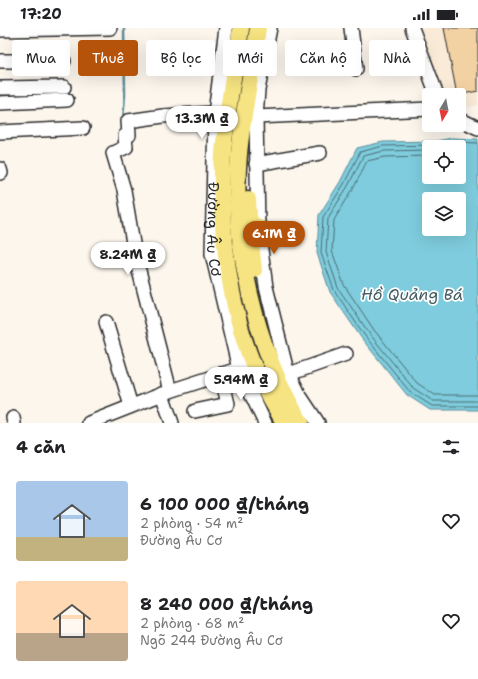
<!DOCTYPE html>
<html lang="vi">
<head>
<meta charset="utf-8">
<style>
	:root { --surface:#fff; --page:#f2f2f2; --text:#202124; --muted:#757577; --accent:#b45309 }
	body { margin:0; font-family:"Shantell Sans",sans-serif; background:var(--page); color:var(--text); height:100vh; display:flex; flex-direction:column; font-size:15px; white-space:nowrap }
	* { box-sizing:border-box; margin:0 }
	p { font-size:13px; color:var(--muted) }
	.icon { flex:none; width:22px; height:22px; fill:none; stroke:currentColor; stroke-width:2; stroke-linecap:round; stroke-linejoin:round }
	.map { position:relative; height:395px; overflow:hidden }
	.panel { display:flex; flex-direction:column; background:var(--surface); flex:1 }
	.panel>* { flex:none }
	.top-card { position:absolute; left:12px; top:12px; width:454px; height:36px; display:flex; gap:8px }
	.needle { width:26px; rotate:190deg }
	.tools { position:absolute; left:422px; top:60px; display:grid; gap:8px }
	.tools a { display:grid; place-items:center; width:44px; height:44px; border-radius:4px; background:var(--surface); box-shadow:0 4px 16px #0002; font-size:20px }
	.price { position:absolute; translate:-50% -34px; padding:0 9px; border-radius:14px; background:#fff; color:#222; font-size:13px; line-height:26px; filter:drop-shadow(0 1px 2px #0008) }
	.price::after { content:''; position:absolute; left:50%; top:24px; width:12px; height:9px; margin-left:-6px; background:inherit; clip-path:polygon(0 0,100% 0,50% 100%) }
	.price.selected { background:var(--accent); color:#fff }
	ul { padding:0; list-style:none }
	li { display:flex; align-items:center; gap:12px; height:100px; padding:0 16px }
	li span { display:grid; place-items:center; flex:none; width:112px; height:80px; border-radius:4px; color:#555 }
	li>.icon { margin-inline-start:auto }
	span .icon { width:48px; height:48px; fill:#fffc; stroke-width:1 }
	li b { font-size:17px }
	h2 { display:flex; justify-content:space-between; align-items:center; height:48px; padding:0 16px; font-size:17px }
	.tag { padding:0 14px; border-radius:4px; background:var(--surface); box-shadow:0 4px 16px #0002; font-size:14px; line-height:36px }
	.tag.selected { background:var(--accent); color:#fff }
	.status { display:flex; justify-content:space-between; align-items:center; height:28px; padding:0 20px; background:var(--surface); direction:ltr }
	.status svg { height:11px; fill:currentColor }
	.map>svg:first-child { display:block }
	.built { fill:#f9ebd7 }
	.water { fill:#7eccdd; stroke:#5d8c96; fill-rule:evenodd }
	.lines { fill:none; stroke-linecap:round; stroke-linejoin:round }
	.shore { stroke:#4c6b72; stroke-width:1 }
	.stream { stroke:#5d8c96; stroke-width:2.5 }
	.building { fill:#f2d1a3; stroke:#2b2b2b }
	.minor-casing { stroke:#2b2b2b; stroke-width:16 }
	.major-casing { stroke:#2b2b2b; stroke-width:19 }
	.minor { stroke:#fff; stroke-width:13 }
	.major { stroke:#f6e381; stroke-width:16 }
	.labels { text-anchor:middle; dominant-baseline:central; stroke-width:3.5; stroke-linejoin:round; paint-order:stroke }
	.street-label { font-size:15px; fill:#2b2b2b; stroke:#fff }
	.water-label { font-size:16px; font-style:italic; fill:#445b60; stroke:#fff }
</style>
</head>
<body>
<div class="status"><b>17:20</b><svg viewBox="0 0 49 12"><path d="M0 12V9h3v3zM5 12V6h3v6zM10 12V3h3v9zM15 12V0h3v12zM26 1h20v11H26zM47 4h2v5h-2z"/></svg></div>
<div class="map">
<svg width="478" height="395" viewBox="0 0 478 395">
	<rect width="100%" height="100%" fill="#fcf6ed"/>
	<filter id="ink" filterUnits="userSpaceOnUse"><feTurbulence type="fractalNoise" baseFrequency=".025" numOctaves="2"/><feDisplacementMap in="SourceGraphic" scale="8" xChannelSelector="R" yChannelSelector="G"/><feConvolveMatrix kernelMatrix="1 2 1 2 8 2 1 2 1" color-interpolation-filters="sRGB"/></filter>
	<g filter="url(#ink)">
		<!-- built -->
		<path class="built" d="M419,0H478V77L459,81V67H445L427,26Z"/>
		<!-- water -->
		<path class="water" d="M452,110L478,111V382H430L407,367L362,311L330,264L317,225L319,187L340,154L357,120L383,114L436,113ZM429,119H459V149H429ZM429,171H459V201H429Z"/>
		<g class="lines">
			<!-- shore -->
			<g class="shore">
				<path d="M478,115L452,114L436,117L383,118L360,124L344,156L323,189L321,225L334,262L365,308L410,364L432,378H478"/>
				<path d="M429,122L384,123L363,128L348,158L328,190L326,224L338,260L369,305L413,360L433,373H478"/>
				<path d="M429,128L385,129L367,133L353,161L334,192L332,223L344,257L374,302L417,355L435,367H478"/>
			</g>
			<!-- stream -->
			<path class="stream" d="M123,92L125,67L124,0"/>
		</g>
		<!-- building -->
		<path class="building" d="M444,0H478V63L457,67Z"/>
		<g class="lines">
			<defs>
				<g id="minor">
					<path id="s1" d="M226,0L215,85L212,226L239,341L265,395"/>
					<path d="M270,0L258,62L256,89L258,199L266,259L286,339L300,368L318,395"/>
					<path d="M351,0L356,41"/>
					<path d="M412,0L437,67"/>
					<path d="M0,2L110,0"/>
					<path d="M0,33H64"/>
					<path d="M0,60L64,59"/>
					<path d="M0,75L67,72"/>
					<path d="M256,89L429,81"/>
					<path d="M459,91L478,100"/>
					<path d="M0,104L83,100"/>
					<path d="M256,136L320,125"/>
					<path d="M0,141L1,145"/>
					<path d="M106,294L131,378"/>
					<path d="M289,346L346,326"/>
					<path d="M170,363L135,227L124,162L113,125L126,119L125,108L129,107L128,93L163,88L215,85"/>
					<path d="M162,366L172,395"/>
					<path d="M195,383L228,376L221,346"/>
					<path d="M13,390L14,395"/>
					<path d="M89,395L170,363L247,338"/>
				</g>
				<g id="major">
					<path d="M241,0C235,42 226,84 223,126C218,191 228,275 253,336C261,356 274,376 284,395"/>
					<path d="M258,0C252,42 243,84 239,126C231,215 255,319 301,395"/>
					<path d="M248,171L249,190L253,197L258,199"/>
					<path d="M254,242L250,205L258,199"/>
				</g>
			</defs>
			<!-- minor casing -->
			<use href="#minor" class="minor-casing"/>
			<!-- major casing -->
			<use href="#major" class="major-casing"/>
			<!-- minor -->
			<use href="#minor" class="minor"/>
			<!-- major -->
			<use href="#major" class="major"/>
		</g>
	</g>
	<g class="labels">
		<!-- street labels -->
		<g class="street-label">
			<text stroke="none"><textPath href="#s1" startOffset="202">Đường Âu Cơ</textPath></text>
		</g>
		<!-- water labels -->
		<g class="water-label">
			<text x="412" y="266">Hồ Quảng Bá</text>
		</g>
	</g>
</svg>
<div class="tools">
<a><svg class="needle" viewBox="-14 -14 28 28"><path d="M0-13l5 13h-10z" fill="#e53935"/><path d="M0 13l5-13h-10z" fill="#757577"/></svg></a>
<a><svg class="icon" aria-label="locate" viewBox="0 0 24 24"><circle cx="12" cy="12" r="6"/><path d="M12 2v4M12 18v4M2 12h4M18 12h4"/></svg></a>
<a><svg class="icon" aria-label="layers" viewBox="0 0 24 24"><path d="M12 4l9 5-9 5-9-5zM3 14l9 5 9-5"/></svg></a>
</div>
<b class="price" style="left:202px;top:112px">13.3M ₫</b>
<b class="price selected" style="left:274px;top:227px">6.1M ₫</b>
<b class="price" style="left:128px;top:248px">8.24M ₫</b>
<b class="price" style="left:241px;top:373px">5.94M ₫</b>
<div class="top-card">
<a class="tag">Mua</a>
<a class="tag selected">Thuê</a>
<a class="tag">Bộ lọc</a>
<a class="tag">Mới</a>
<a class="tag">Căn hộ</a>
<a class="tag">Nhà</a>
</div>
</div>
<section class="panel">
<h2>4 căn<svg class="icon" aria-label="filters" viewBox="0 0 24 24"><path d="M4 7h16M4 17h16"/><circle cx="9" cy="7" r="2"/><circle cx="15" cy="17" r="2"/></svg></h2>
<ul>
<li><span style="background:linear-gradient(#a9c7e8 70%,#c2b280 0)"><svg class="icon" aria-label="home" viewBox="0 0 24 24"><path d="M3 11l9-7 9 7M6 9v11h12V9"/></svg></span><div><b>6 100 000 ₫/tháng</b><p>2 phòng · 54 m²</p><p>Đường Âu Cơ</p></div><svg class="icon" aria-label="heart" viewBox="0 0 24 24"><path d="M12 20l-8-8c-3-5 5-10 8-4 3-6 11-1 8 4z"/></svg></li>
<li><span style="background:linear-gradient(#ffd9b3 65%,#b9a48a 0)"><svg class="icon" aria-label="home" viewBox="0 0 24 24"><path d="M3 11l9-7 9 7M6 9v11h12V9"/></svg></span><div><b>8 240 000 ₫/tháng</b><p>2 phòng · 68 m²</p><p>Ngõ 244 Đường Âu Cơ</p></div><svg class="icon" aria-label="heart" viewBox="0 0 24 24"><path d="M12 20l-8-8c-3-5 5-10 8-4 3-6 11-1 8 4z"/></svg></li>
</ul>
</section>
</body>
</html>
